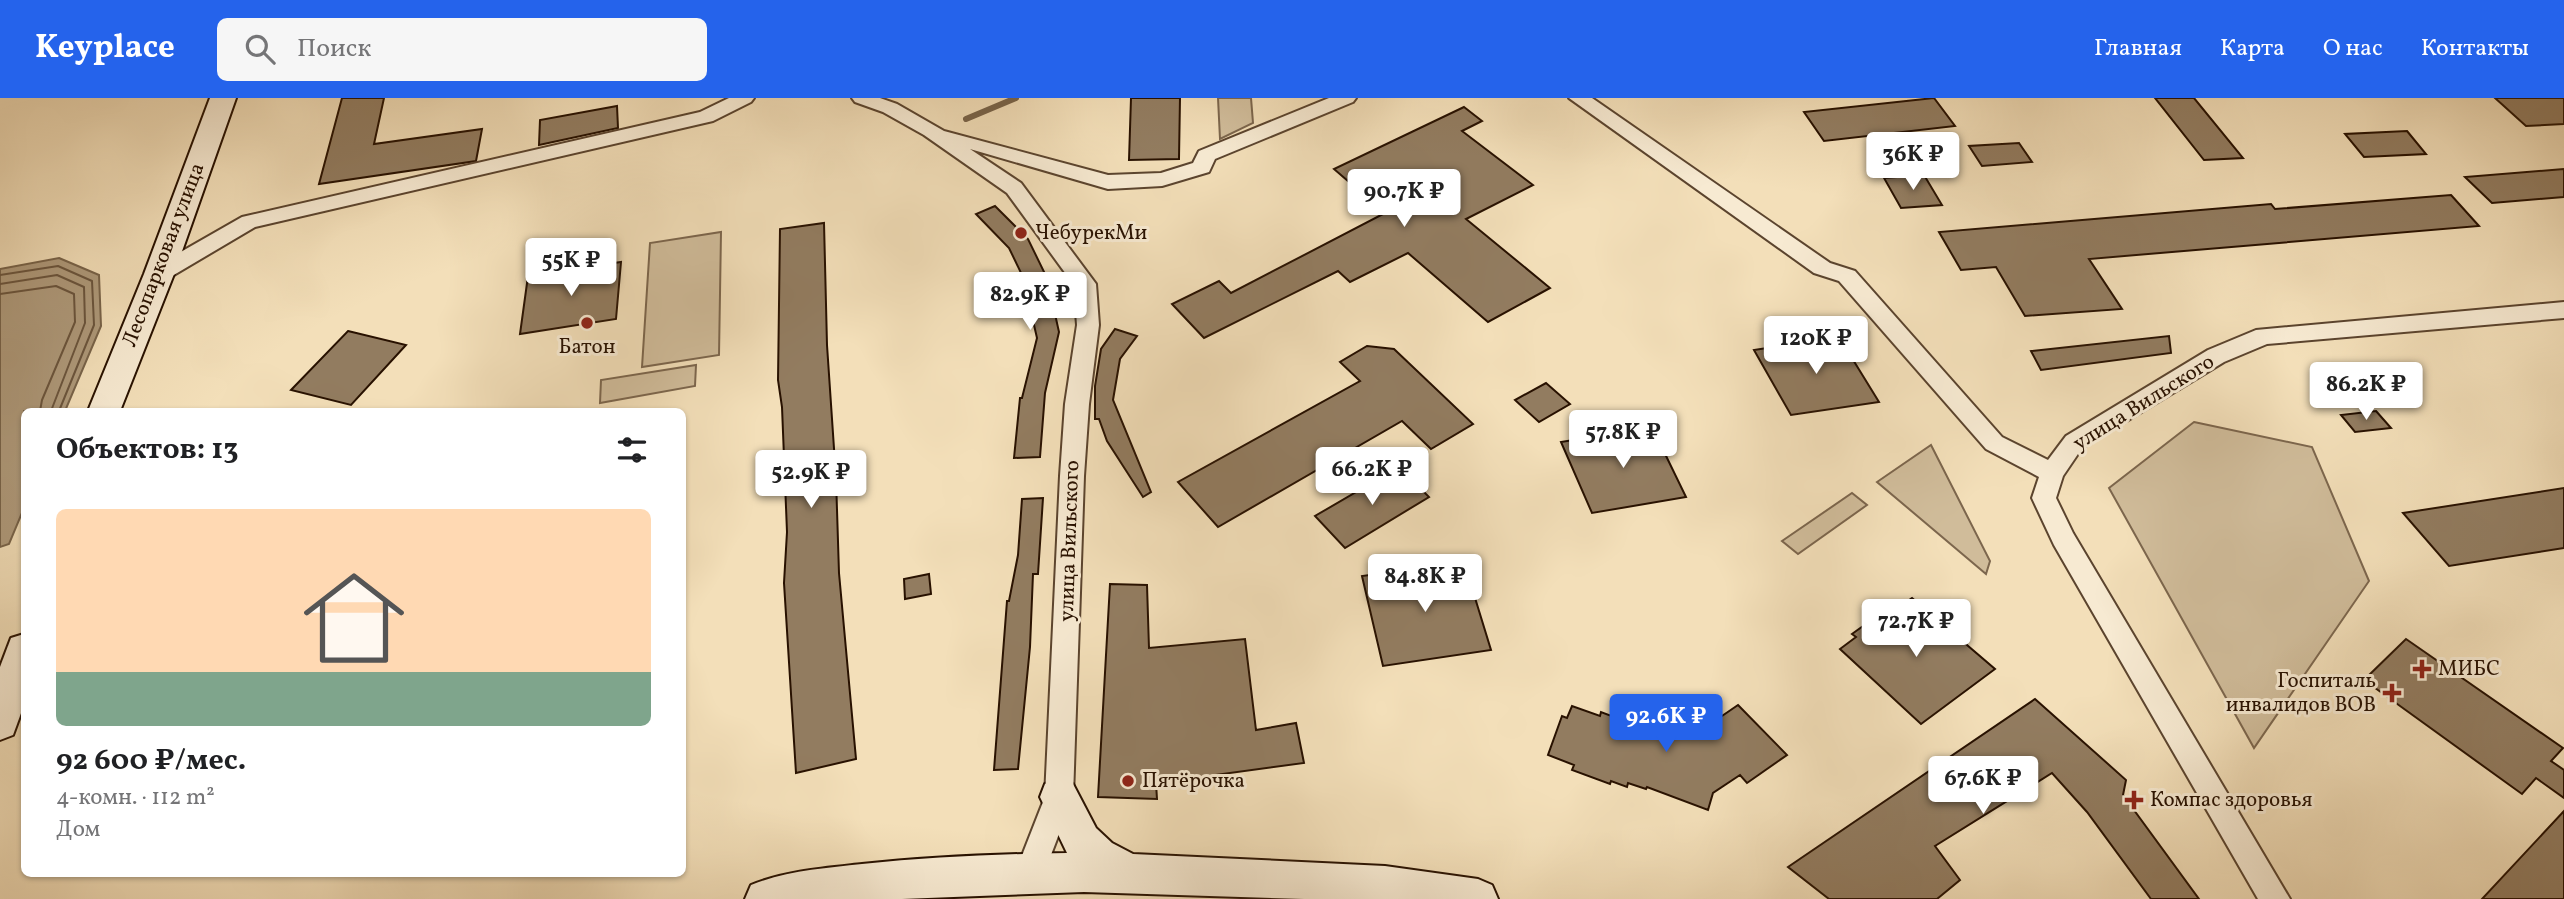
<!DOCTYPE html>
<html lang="ru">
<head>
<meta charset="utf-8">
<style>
	:root { --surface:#fff; --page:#f6f6f6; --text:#202124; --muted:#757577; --line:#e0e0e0; --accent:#2563eb }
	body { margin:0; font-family:Vollkorn,serif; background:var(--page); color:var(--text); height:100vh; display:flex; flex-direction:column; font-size:26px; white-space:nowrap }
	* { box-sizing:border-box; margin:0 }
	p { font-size:23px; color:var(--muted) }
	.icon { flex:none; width:38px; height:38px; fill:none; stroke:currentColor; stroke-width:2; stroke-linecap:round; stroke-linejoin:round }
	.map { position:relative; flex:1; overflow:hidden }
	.panel { position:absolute; left:21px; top:310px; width:665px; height:469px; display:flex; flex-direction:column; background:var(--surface); border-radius:10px; box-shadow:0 2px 5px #0004 }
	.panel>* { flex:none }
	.price { position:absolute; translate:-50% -60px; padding:0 16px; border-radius:7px; background:#fff; color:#222; font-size:23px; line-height:46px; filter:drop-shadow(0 2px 4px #0008) }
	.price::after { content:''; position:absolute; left:50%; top:42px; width:21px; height:16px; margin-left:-10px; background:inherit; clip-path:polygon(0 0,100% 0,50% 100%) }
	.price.on { background:var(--accent); color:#fff }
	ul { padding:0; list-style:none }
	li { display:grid; align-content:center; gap:14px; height:371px; padding:0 35px }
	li+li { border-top:2px solid var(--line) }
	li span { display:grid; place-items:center; height:217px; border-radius:10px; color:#555 }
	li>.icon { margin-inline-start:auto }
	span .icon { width:126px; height:126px; fill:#fffc; stroke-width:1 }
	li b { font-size:30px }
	h2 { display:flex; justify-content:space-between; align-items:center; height:84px; padding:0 35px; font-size:30px }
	header { display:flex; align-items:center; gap:42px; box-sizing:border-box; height:98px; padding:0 35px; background:var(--accent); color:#fff }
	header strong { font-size:33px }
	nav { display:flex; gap:38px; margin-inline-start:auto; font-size:24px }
	.search { width:490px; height:63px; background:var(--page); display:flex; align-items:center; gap:18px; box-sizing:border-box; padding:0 24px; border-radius:10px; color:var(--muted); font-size:26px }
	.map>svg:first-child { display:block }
	.green { fill:#d0bc9a; stroke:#7c664d; stroke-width:2 }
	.water { fill:#ae997a; stroke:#786349; stroke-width:2 }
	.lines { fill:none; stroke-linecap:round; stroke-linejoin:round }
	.shore { stroke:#6b553d; stroke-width:2 }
	.stream { stroke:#786349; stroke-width:6 }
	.building { fill:#927c60; stroke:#281100; stroke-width:2 }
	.street-casing { stroke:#5b442e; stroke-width:4 }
	.secondary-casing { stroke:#281100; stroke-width:4 }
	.street { fill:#f7ead2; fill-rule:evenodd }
	.secondary { fill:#f7ead2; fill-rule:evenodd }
	.poi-dot { fill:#8f2418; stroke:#f7ead2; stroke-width:2.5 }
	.labels { text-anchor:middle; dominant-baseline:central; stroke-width:6; stroke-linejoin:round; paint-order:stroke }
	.poi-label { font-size:21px; fill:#281100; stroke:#f7ead2; text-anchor:start }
	.street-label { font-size:21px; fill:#281100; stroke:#f7ead2 }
</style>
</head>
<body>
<header>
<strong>Keyplace</strong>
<div class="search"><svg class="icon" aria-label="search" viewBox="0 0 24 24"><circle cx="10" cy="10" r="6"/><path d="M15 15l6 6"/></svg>Поиск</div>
<nav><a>Главная</a><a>Карта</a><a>О нас</a><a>Контакты</a></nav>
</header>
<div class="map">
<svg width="2564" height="801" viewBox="0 0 2564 801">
	<rect width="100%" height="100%" fill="#f3dfb9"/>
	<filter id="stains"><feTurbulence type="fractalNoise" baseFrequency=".00286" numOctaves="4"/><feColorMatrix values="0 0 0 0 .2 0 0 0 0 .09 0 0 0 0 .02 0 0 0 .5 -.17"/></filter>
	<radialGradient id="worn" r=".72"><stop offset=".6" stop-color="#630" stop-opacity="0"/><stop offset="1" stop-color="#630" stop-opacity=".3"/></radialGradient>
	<!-- green -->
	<g class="green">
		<path d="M1218,0H1251L1253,25L1220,41Z"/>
		<path d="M721,134L719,257L642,269L650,145Z"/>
		<path d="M696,267L695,288L600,305L601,282Z"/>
		<path d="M2194,324L2312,349L2369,483L2254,650L2109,390Z"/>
		<path d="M1931,347L1990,463L1986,476L1877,384Z"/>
		<path d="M1852,395L1867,407L1798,456L1782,443Z"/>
	</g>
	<!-- water -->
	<path class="water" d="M59,160L99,177L101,228L65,313H24V410L9,446L0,449V171Z"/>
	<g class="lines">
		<!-- shore -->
		<g class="shore">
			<path d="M0,177L58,168L92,183L94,227L59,313"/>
			<path d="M0,186L57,177L84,189L85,225L51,313"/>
			<path d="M0,196L56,188L74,196L75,224L42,302L40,313"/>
		</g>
		<!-- stream -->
		<path class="stream" d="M966,21L1016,0"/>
	</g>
	<!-- building -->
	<g class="building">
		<path d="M342,0H384L374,46L482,31L476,63L319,86Z"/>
		<path d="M1131,0H1180L1179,61L1129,62Z"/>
		<path d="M1934,0L1955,28L1824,43L1804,14Z"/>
		<path d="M2155,0H2194L2243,60L2204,62Z"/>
		<path d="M2495,0H2564V26L2526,28Z"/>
		<path d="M617,8L618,30L539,47L540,22Z"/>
		<path d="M1464,9L1482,23L1462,33L1533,87L1466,121L1550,190L1488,224L1408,155L1350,184L1338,173L1204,240L1172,206L1219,183L1231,195L1385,115L1334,71Z"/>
		<path d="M2407,33L2426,56L2364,59L2345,36Z"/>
		<path d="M2019,45L2032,64L1982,68L1969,48Z"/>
		<path d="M2564,71V99L2492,105L2465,79Z"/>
		<path d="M1924,77L1942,107L1901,110L1884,80Z"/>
		<path d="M2451,97L2479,128L2089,161L2122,211L2025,218L1996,169L1961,172L1939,134L2271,106L2275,111Z"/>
		<path d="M995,108L1028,141L1047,180L1059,234L1045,295L1040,359L1014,360L1020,300H1022L1037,240L1023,179L1009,150L976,116Z"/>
		<path d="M824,125L827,247L836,380L839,475L856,661L796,675L784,485L787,434L782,309L778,282L780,131Z"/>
		<path d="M621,164L616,221L520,236L528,178Z"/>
		<path d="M1115,231L1137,238L1120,261L1113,302L1151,394L1143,399L1107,343L1099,321H1095V288L1101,251Z"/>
		<path d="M348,233L406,247L351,307L291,292Z"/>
		<path d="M2169,238L2171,255L2041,272L2031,253Z"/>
		<path d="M1839,239L1879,304L1791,317L1754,252Z"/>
		<path d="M1367,248L1394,251L1473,326L1431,351L1402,323L1218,429L1178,384L1360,283L1340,264Z"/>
		<path d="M1546,285L1570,306L1539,324L1515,302Z"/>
		<path d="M2376,313L2391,330L2355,334L2341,317Z"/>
		<path d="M1652,329L1686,399L1592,415L1561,344Z"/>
		<path d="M1399,369L1429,399L1345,450L1315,418Z"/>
		<path d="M2564,390V450L2449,468L2403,415Z"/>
		<path d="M1043,400L1038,476H1033L1030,549L1018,671L994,672L1007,503H1009L1018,457L1022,401Z"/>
		<path d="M1464,464L1491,552L1383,568L1362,478Z"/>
		<path d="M929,476L931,496L905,501L904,481Z"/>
		<path d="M1110,486L1147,487L1149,550L1245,541L1256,632L1296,625L1304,665L1156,685L1157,701L1098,699Z"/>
		<path d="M1912,500L1995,571L1921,626L1840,551L1856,539L1852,536L1870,523L1888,511L1892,514Z"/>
		<path d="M2406,541L2563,650L2551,663L2564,672V700L2536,680L2522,696L2364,582Z"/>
		<path d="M2035,601L2126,682L2123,697L2199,801H2151L2087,714L2052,675L1935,748L1960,782L1937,801H1829L1788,769Z"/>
		<path d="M1738,607L1787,657L1747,685L1740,677L1713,695L1708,712L1647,689L1646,691L1628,685L1627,689L1611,683L1610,686L1572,672L1574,667L1548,657L1562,618L1567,620L1572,608L1600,618L1601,614L1633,626L1632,629L1667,642L1695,623L1703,631Z"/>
		<path d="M2564,713V801H2482Z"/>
	</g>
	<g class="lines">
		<defs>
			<g id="street">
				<path d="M729,0H754L751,4L713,23L255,129L167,181L159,183L151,181L148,176L151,171L242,119L700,14Z"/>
				<path d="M852,0H880L897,6L944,33L1108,77L1161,75L1193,65L1199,53L1329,0H1356L1353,4L1215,61L1209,74L1162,88L1108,91L970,51L1021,85L1096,186L1099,227L1089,306L1084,378L1073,699L1041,783L1031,787L1021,783L1016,773L1045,699L1060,378L1065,306L1077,227L1074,187L1007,95L924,37L883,14L855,4Z"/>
				<path d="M1569,0H1592L1830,165L1855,173L2002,339L2048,362L2066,338L2208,252L2256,232L2564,204V220L2267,246L2224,264L2082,350L2063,378L2056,400L2073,435L2290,801H2258L2054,447L2032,400L2039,379L1986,351L1839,183L1814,175Z"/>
			</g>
			<g id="secondary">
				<path d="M210,0H236L174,176L120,313H88L144,176Z"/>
				<path d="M24,536V607L13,637L0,642V569L11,540Z"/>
				<path d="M1059,681L1073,686L1096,730L1112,745L1133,756L1385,768L1478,781L1492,787L1498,801H1304L1084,794L902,801H745L751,787C785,773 825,770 862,766C930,759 998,756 1067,755L1040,699L1045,686Z"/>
			</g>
		</defs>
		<!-- street casing -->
		<use href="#street" class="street-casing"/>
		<!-- secondary casing -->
		<use href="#secondary" class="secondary-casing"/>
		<!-- street -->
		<use href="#street" class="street"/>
		<!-- secondary -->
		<use href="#secondary" class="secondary"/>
	</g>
	<!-- markers -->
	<g class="poi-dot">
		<circle cx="1021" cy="135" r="7"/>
		<circle cx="587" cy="225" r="7"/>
		<path d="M2418.5 560.5h7v7h7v7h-7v7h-7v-7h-7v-7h7z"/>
		<path d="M2388.5 584.5h7v7h7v7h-7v7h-7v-7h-7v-7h7z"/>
		<circle cx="1128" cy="683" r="7"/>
		<path d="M2130.5 691.5h7v7h7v7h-7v7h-7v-7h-7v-7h7z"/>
	</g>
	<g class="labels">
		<!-- poi labels -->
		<g class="poi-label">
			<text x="1035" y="135">ЧебурекМи</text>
			<text x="587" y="249" text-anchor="middle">Батон</text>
			<text x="2438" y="571">МИБС</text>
			<text x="2376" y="583" text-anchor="end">Госпиталь<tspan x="2376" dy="24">инвалидов ВОВ</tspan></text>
			<text x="1142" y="683">Пятёрочка</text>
			<text x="2150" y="702">Компас здоровья</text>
		</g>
		<!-- street labels -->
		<g class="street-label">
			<text transform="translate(164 157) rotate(-69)">Лесопарковая улица</text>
			<text transform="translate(2144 305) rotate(-32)">улица Вильского</text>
			<text transform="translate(1070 443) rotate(-88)">улица Вильского</text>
		</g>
	</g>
	<rect width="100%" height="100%" filter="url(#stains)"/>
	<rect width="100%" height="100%" fill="url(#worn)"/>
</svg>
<b class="price" style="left:1913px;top:94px">36K ₽</b>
<b class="price" style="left:1404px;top:131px">90.7K ₽</b>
<b class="price" style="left:571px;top:200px">55K ₽</b>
<b class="price" style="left:1030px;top:234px">82.9K ₽</b>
<b class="price" style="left:1816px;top:278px">120K ₽</b>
<b class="price" style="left:2366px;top:324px">86.2K ₽</b>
<b class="price" style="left:1623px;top:372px">57.8K ₽</b>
<b class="price" style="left:1372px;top:409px">66.2K ₽</b>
<b class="price" style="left:811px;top:412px">52.9K ₽</b>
<b class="price" style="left:1425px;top:516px">84.8K ₽</b>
<b class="price" style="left:1916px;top:561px">72.7K ₽</b>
<b class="price on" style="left:1666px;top:656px">92.6K ₽</b>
<b class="price" style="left:1983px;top:718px">67.6K ₽</b>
<section class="panel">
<h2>Объектов: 13<svg class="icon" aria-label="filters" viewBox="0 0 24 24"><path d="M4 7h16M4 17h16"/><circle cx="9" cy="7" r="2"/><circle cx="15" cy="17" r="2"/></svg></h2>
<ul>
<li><span style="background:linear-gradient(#ffd9b3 75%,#7fa58c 0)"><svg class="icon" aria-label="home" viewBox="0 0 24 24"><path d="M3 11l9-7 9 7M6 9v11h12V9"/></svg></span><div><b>92 600 ₽/мес.</b><p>4-комн. · 112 m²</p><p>Дом</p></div></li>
</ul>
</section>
</div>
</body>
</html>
